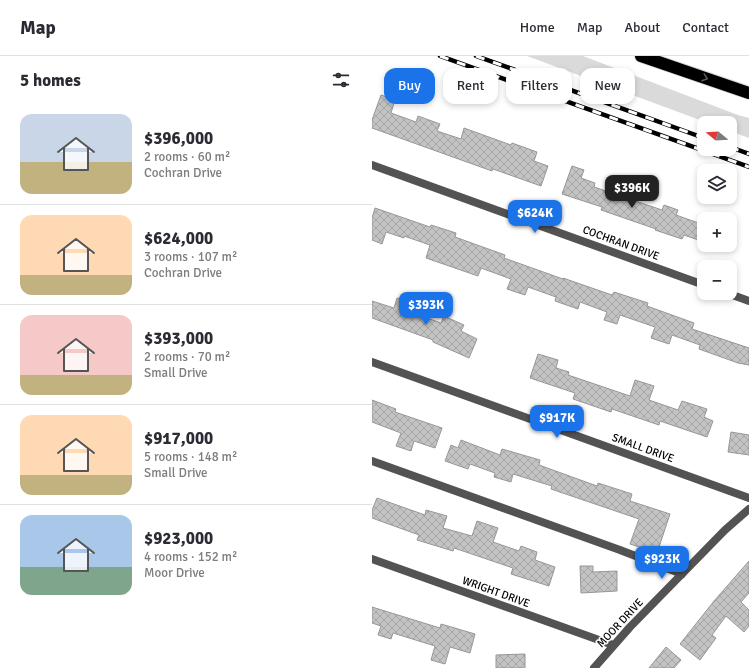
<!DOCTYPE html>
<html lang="en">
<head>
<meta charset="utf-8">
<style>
	:root { --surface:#fff; --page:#f2f2f3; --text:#2b2b33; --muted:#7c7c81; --line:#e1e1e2; --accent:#1a73e8 }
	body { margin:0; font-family:Signika,sans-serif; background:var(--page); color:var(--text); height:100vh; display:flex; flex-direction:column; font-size:15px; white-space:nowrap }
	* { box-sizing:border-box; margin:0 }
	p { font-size:13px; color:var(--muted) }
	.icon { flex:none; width:22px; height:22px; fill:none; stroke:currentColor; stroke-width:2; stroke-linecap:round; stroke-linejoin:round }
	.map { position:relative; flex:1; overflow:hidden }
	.drawer { display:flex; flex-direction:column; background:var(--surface); width:372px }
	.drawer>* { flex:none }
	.guide { position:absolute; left:12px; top:12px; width:305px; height:36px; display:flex; gap:8px }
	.needle { width:26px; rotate:288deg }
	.buttons { position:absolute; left:325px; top:60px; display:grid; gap:8px }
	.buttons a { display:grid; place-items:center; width:40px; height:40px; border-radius:8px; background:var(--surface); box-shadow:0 2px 6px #0003; font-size:20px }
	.price { position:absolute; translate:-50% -34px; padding:0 9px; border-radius:8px; background:var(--accent); color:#fff; font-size:13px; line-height:26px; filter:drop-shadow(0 1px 2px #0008) }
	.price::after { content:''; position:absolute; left:50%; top:24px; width:12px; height:9px; margin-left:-6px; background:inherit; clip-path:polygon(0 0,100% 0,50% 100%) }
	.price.current { background:#222; color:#fff }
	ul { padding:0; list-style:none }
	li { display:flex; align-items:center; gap:12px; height:100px; padding:0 20px }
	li+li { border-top:1px solid var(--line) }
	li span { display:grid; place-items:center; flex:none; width:112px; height:80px; border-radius:12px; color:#555 }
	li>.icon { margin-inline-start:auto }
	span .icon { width:48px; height:48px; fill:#fffc; stroke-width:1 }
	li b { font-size:17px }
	h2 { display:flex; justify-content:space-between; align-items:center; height:48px; padding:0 20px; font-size:17px }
	.chip { padding:0 14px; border-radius:12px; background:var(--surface); box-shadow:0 2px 6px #0003; font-size:14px; line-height:36px }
	.chip.current { background:var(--accent); color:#fff }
	header { display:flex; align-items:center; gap:24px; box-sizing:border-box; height:56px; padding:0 20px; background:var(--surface); border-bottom:1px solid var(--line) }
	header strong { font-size:19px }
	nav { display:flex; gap:22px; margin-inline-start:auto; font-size:14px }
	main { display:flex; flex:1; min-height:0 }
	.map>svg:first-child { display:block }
	.grass { fill:#dadada }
	.building { fill:url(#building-cross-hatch); stroke:#979797 }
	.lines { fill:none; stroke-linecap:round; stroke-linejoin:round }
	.motorway-casing { stroke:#dbdbdb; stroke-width:14 }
	.service { stroke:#535353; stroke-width:8 }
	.minor { stroke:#535353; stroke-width:8 }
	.motorway { stroke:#000; stroke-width:12 }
	.rail-casing { stroke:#000; stroke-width:4.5 }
	.rail { stroke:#fff; stroke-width:3; stroke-dasharray:9; stroke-linecap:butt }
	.oneway { stroke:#595959 }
	.labels { text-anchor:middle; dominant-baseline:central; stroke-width:3; stroke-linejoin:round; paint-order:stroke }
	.street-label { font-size:11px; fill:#000; stroke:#fff }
</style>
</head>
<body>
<header>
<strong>Map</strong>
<nav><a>Home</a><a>Map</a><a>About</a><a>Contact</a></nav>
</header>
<main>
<section class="drawer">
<h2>5 homes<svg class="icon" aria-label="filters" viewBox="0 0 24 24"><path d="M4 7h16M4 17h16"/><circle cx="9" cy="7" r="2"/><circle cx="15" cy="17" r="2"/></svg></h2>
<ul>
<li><span style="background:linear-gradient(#c9d6e8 60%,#c2b280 0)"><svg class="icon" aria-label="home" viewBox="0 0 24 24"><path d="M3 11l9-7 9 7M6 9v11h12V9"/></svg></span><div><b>$396,000</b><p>2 rooms · 60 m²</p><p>Cochran Drive</p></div></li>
<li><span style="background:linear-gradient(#ffd9b3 75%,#c2b280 0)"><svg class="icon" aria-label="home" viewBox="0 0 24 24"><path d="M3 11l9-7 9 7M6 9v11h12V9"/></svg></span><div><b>$624,000</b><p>3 rooms · 107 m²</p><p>Cochran Drive</p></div></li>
<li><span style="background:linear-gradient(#f6c9c9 75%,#c2b280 0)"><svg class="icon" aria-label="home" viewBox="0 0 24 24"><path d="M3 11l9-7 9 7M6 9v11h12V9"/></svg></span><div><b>$393,000</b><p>2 rooms · 70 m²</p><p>Small Drive</p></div></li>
<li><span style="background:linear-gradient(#ffd9b3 75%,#c2b280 0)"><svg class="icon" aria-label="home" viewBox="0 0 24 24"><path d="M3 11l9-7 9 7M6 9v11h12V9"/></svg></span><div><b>$917,000</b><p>5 rooms · 148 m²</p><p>Small Drive</p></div></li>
<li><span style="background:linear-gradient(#a9c7e8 65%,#7fa58c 0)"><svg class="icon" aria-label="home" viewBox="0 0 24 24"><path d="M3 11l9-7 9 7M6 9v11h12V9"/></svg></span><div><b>$923,000</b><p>4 rooms · 152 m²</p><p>Moor Drive</p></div></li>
</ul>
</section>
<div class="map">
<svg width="377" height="612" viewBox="0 0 377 612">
	<defs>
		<pattern id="building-cross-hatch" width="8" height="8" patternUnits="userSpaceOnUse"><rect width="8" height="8" fill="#c3c3c3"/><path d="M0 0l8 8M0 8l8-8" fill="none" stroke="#a6a6a6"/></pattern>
	</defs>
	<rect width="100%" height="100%" fill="#fff"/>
	<!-- grass -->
	<path class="grass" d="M155,0H211L366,59L377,62V82L358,75V67H336Z"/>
	<!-- building -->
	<g class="building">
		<path d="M9,39L23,44L19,57L44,66L46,60L68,68L65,75L89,83L92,72L139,89L140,87L165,96L162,105L176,110L169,130L121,113L120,115L0,72V64Z"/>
		<path d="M200,110L212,114L209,122L223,127L222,131L290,154L292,149L306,154L304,159L332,169V186L312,179L310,183L283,174L284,173L229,154L230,151L190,138Z"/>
		<path d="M3,152L58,171L59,169L84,177L83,181L133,199L132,202L191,223V222L240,239L242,236L276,247L275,250L322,267L320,273L377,292V309L366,307L327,293L328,289L300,279L297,288L279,282L283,271L248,259L245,268L232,264L235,256L208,246L206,253L183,245L184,241L156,231L153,239L135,233L139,223L109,212L106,220L54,202L58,189L32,180V182L14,176L10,188L0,184V162Z"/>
		<path d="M25,242L44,249L41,257L69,267L72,260L92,269L89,275L105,283L97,302L61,286V284L0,262V245L22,252Z"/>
		<path d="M166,298L186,304L184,312L197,316L196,319L258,340L263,324L282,330L277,344L306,354L310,345L335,353L332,361L341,365L335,381L288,365L287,369L240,353L239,356L201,343L203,337L158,322Z"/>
		<path d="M0,344L24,353L23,356L70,372L63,392L42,385L39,395L24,390L29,377L0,366Z"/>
		<path d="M359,376L377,379V399L356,396Z"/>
		<path d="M89,384L128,399L130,393L168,404L167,409L225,430L226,427L260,438L258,445L298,458L285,497L258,488L267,463L179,433L180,430L141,418L139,426L122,421L123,417L98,408L96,413L73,405L79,389L86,392Z"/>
		<path d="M5,442L53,459L54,454L75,460L71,472L100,480L105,465L126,472L121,486L147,495L149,490L165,496L163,504L183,511L177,530L139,518L141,512L82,492L81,495L45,484L47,479L0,462V454Z"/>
		<path d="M377,505V537L369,546L377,554V570L372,576L354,560L340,579L344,582L328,604L308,588L342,545Z"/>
		<path d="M208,510H221V516L245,515V535L209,537Z"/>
		<path d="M0,551L68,572L69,568L103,578L98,597L78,591L73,608L59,604L63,590L21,577L19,583L6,579L9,570L0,567Z"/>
		<path d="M294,591L309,604L302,612H277Z"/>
		<path d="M153,598V612H124V599Z"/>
	</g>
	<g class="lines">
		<defs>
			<path id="motorway" d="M269,0L377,37"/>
		</defs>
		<!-- motorway casing -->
		<use href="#motorway" class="motorway-casing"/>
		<!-- service -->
		<path class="service" d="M0,405L248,494L310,518"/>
		<!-- minor -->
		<g class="minor">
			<path d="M0,109L332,229"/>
			<path d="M355,237L377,245"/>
			<path d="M0,306L377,442"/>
			<path d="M0,503L241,589"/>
			<path d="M222,612L258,571L353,474L377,453"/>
		</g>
		<!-- motorway -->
		<use href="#motorway" class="motorway"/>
		<defs>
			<g id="rail">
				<path d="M68,0L377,111"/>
				<path d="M104,0L332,82"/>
				<path d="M358,91L377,98"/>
			</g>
		</defs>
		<!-- rail casing -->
		<use href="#rail" class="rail-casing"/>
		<!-- rail -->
		<use href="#rail" class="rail"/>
	</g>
	<!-- one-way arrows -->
	<defs><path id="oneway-chevron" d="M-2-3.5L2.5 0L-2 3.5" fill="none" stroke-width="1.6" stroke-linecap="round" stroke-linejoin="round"/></defs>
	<use class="oneway" href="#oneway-chevron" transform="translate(333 22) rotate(19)"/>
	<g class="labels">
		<!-- street labels -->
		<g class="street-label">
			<text transform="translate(249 187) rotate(20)">COCHRAN DRIVE</text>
			<text transform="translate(271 392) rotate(20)">SMALL DRIVE</text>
			<text transform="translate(124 536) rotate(20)">WRIGHT DRIVE</text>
			<text transform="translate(248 567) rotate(-47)">MOOR DRIVE</text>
		</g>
	</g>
</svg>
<div class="buttons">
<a><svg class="needle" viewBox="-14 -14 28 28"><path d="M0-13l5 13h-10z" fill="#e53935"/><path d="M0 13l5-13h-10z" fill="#7c7c81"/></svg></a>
<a><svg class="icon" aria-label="layers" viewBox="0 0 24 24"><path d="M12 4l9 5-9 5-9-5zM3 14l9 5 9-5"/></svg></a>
<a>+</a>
<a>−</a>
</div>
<b class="price current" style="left:260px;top:153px">$396K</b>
<b class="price" style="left:163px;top:178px">$624K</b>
<b class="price" style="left:54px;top:270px">$393K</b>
<b class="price" style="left:185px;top:383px">$917K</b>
<b class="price" style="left:290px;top:524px">$923K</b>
<div class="guide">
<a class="chip current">Buy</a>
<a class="chip">Rent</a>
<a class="chip">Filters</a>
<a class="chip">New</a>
</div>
</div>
</main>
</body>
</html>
